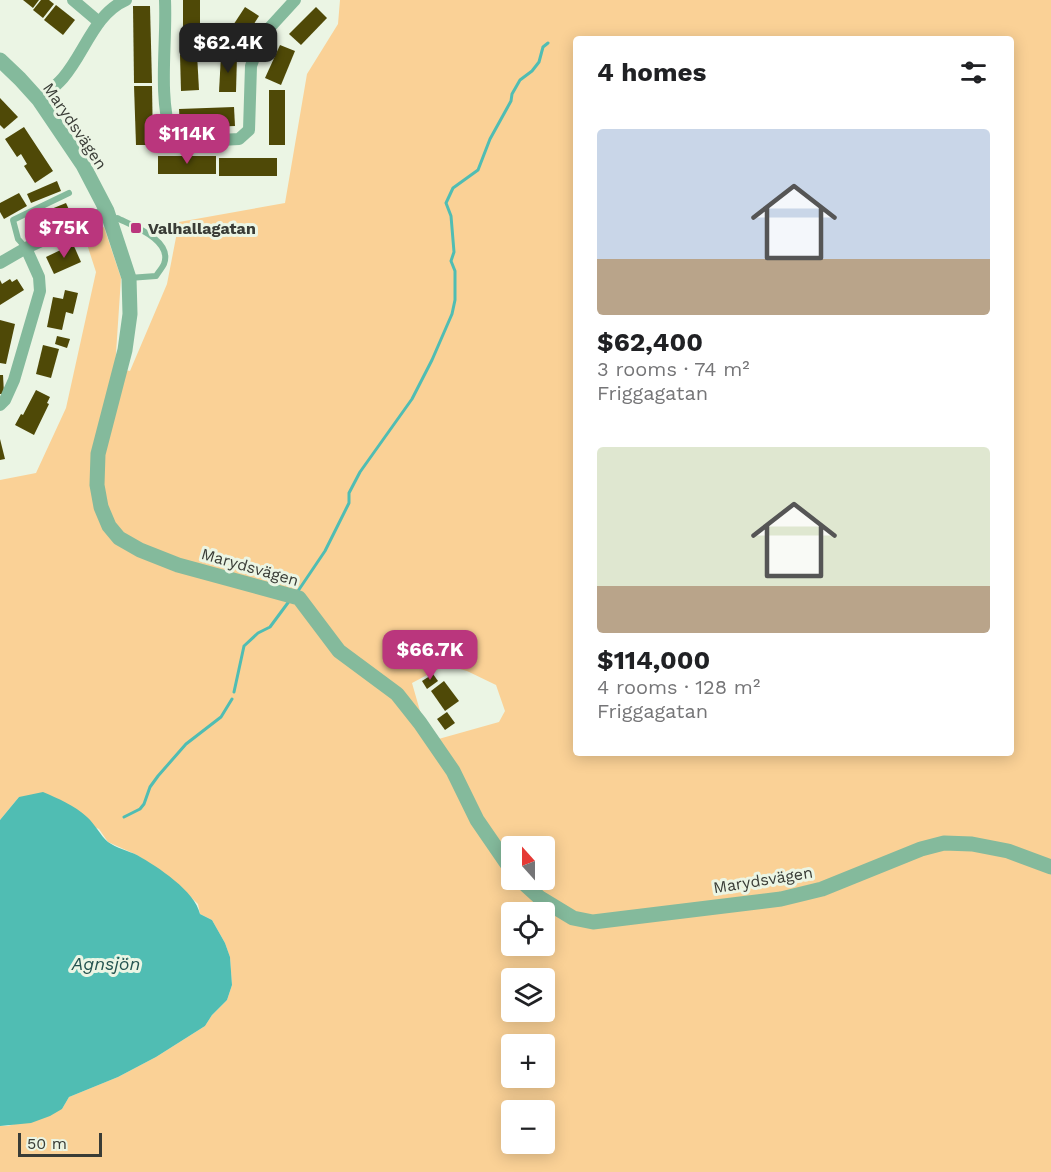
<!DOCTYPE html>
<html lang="en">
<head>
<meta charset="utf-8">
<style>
	:root { --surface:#fff; --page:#f2f2f2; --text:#202124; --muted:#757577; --accent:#ba367d }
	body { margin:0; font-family:"Work Sans",sans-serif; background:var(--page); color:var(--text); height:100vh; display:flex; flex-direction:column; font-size:22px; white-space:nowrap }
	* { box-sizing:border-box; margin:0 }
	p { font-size:20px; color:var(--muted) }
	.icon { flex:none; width:33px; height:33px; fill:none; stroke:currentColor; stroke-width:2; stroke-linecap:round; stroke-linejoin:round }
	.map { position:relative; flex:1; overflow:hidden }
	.panel { position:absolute; left:573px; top:36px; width:441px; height:720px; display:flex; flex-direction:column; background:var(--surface); border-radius:6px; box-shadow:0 3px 15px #0003 }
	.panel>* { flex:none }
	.needle { width:39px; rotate:339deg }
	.tools { position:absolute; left:501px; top:836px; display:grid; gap:12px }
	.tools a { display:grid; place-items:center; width:54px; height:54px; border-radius:6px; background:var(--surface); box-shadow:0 3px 15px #0003; font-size:30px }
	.scale { position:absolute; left:18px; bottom:15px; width:84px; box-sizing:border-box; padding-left:6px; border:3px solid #393c36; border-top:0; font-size:16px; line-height:21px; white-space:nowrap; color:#393c36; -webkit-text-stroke:4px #ebf5e4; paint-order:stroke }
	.price { position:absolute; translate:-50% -51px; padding:0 14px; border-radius:12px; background:var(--accent); color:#fff; font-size:20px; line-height:39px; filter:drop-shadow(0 2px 3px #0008) }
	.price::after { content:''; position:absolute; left:50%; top:36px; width:18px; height:14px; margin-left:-9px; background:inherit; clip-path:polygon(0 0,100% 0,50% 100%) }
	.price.on { background:#222; color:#fff }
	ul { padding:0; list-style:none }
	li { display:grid; align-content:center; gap:12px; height:318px; padding:0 24px }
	li span { display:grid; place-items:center; height:186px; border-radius:6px; color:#555 }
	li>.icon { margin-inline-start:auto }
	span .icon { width:108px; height:108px; fill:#fffc; stroke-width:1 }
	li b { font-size:26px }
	h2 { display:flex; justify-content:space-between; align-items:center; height:72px; padding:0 24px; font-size:26px }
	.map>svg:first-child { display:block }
	.green { fill:#fad196; fill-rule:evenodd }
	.water { fill:#50bdb3 }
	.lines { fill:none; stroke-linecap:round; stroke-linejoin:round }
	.stream { stroke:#50bdb3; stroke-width:3 }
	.building { fill:#4f4907 }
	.service { stroke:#84ba9c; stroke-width:6 }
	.minor { stroke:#84ba9c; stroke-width:12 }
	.tertiary { stroke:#84ba9c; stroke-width:15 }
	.poi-dot { fill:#ba367d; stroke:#ebf5e4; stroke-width:2 }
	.labels { text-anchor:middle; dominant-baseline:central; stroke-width:6; stroke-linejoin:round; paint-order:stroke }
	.street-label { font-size:16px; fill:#393c36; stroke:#ebf5e4 }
	.poi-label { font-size:16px; font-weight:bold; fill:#393c36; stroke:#ebf5e4; text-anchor:start }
	.water-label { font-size:18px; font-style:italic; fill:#255450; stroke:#ebf5e4 }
</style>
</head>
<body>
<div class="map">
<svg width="1051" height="1172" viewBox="0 0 1051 1172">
	<rect width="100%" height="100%" fill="#ebf5e4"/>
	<!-- green -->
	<path class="green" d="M340,0H1051V1172H0V1126H8L62,1109L69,1097L118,1077L156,1057L205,1026L212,1015L227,1000L232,985L230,957L225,943L212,920L200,914L198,904L172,879L137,855L108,842L99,829L19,797L0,820V480L36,473L66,408L96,272L84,235L104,227L121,278L115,368L130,371L167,284L179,222L285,203L307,74L338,24ZM576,39H1011V753H576ZM446,665L467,671L496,685L505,711L499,722L435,740L420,711L412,683ZM512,846H544V879H512ZM512,912H544V945H512ZM512,978H544V1011H512ZM512,1044H544V1077H512ZM512,1110H544V1143H512Z"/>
	<!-- water -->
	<path class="water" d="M43,792C59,799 74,805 87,817C95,824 100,835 108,842C116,848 129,851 137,855C158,867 195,891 200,914L212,920L225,943L230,957L232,985L227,1000L212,1015L205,1026L156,1057L118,1077L69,1097L62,1109L50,1116L31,1123L0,1126V820L19,797Z"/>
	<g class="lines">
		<!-- stream -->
		<g class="stream">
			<path d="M298,591L325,551L349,503V493L360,472L412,399L432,360L452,314L455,300V271L451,261L454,252L451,216L446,203L453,188L478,170L490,139L511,101L512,94L520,80L532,71L539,62L543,47L548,43"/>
			<path d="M234,692L244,646L258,633L270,627L290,600"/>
			<path d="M124,817L140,809L144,804L150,787L158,776L186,744L221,717L232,699"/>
		</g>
	</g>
	<!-- building -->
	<g class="building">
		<path d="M23,0H39L33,8Z"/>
		<path d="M41,0H49L54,4L43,18L33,10Z"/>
		<rect x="183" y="0" width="17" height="48"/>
		<path d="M56,5L75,20L63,35L44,20Z"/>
		<path d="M133,6H150L152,83H134Z"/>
		<path d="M245,7L259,16L238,49L224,39Z"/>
		<path d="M316,7L327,18L301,45L289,34Z"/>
		<path d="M280,45L295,51L281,85L265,78Z"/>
		<path d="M197,54L199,90L181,91L180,55Z"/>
		<path d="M221,55L237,56L236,92H219Z"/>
		<path d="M134,86H152L153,145H136Z"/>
		<rect x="269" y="90" width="16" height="55"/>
		<path d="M0,98L18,117L4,129L0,125Z"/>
		<path d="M234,107L235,126L180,128L179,109Z"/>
		<path d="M24,127L53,171L35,183L24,166L27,164L21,154L17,157L5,139Z"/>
		<rect x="158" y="156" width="58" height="18"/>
		<rect x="219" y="158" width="58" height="18"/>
		<path d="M57,181L61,191L31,203L27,194Z"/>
		<path d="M19,193L27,206L4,219L0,212V203Z"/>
		<path d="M66,203L71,214L34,230L29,218Z"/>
		<path d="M73,244L81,262L54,274L46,257Z"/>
		<path d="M10,279L12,282L17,279L24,290L0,305V280L2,284Z"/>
		<path d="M65,290L78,293L73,314L66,312L62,330L47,327L53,297L63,299Z"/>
		<path d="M0,320L15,324L6,364L0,363Z"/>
		<path d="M57,336L70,339L67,348L55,344Z"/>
		<path d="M43,345L59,349L51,378L36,374Z"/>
		<path d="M0,375H3L4,394H0Z"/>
		<path d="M36,390L50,397L47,403L49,404L34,435L15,425L21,414L23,415Z"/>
		<path d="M0,439L5,459L0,460Z"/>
		<path d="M433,674L438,681L427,689L422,681Z"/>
		<path d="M444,681L459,701L445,711L431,691Z"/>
		<path d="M447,712L455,723L445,730L437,719Z"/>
	</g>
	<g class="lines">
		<!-- service -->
		<g class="service">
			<path d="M111,220L117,218C133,226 173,240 164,264C162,268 158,273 156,276L129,278"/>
			<path d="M26,248L18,239L13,220L69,193"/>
		</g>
		<!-- minor -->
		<g class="minor">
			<path d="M73,0L99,22"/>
			<path d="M165,0C167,44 158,93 171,136L182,142L239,139L249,130L251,66L262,36L295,0"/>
			<path d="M39,100C47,93 56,86 63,78C85,53 94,14 126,0"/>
			<path d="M0,263L26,248L107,211"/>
			<path d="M0,405L5,400L14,380L40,291L39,277L26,248"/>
		</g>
		<!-- tertiary -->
		<g class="tertiary">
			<path d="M0,60L20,79L39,100L83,165L107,211L129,278L130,314L125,350L98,454L97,485L101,507L109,526L119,538L140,550L178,565L299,598L339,651L397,694L420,723L453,771L477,820L512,871"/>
			<path d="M519,879L540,898L573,918L593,922L781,899L822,889L921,849L944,843L972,844L1008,851L1051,867"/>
		</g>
	</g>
	<!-- markers -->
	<rect class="poi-dot" x="130" y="222" width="12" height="12" rx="3"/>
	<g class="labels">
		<!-- street labels -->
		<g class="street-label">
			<text transform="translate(75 126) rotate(56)">Marydsvägen</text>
			<text transform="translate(250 567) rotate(16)">Marydsvägen</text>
			<text transform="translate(763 880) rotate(-9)">Marydsvägen</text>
		</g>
		<!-- poi labels -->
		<g class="poi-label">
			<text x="148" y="228">Valhallagatan</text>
		</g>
		<!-- water labels -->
		<g class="water-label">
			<text x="106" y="963">Agnsjön</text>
		</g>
	</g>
</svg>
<div class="tools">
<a><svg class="needle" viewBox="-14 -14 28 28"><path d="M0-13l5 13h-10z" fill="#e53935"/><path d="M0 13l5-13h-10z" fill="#757577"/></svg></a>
<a><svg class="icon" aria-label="locate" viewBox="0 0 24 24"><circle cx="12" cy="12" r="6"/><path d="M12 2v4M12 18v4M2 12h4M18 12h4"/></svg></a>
<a><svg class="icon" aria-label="layers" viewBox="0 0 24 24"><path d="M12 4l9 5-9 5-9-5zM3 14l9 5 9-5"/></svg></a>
<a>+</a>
<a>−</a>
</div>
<div class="scale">50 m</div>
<b class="price on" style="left:228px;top:74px">$62.4K</b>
<b class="price" style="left:187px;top:165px">$114K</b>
<b class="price" style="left:64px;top:259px">$75K</b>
<b class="price" style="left:430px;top:681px">$66.7K</b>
<section class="panel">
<h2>4 homes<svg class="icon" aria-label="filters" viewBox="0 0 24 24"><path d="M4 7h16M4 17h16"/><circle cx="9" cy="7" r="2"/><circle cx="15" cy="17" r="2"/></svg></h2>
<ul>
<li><span style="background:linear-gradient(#c9d6e8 70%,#b9a48a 0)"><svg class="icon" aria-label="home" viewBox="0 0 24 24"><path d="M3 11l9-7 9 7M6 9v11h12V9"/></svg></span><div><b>$62,400</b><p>3 rooms · 74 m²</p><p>Friggagatan</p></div></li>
<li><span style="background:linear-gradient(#dfe7d0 75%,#b9a48a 0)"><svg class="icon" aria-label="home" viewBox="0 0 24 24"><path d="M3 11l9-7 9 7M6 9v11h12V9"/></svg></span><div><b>$114,000</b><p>4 rooms · 128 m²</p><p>Friggagatan</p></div></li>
</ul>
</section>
</div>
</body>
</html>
